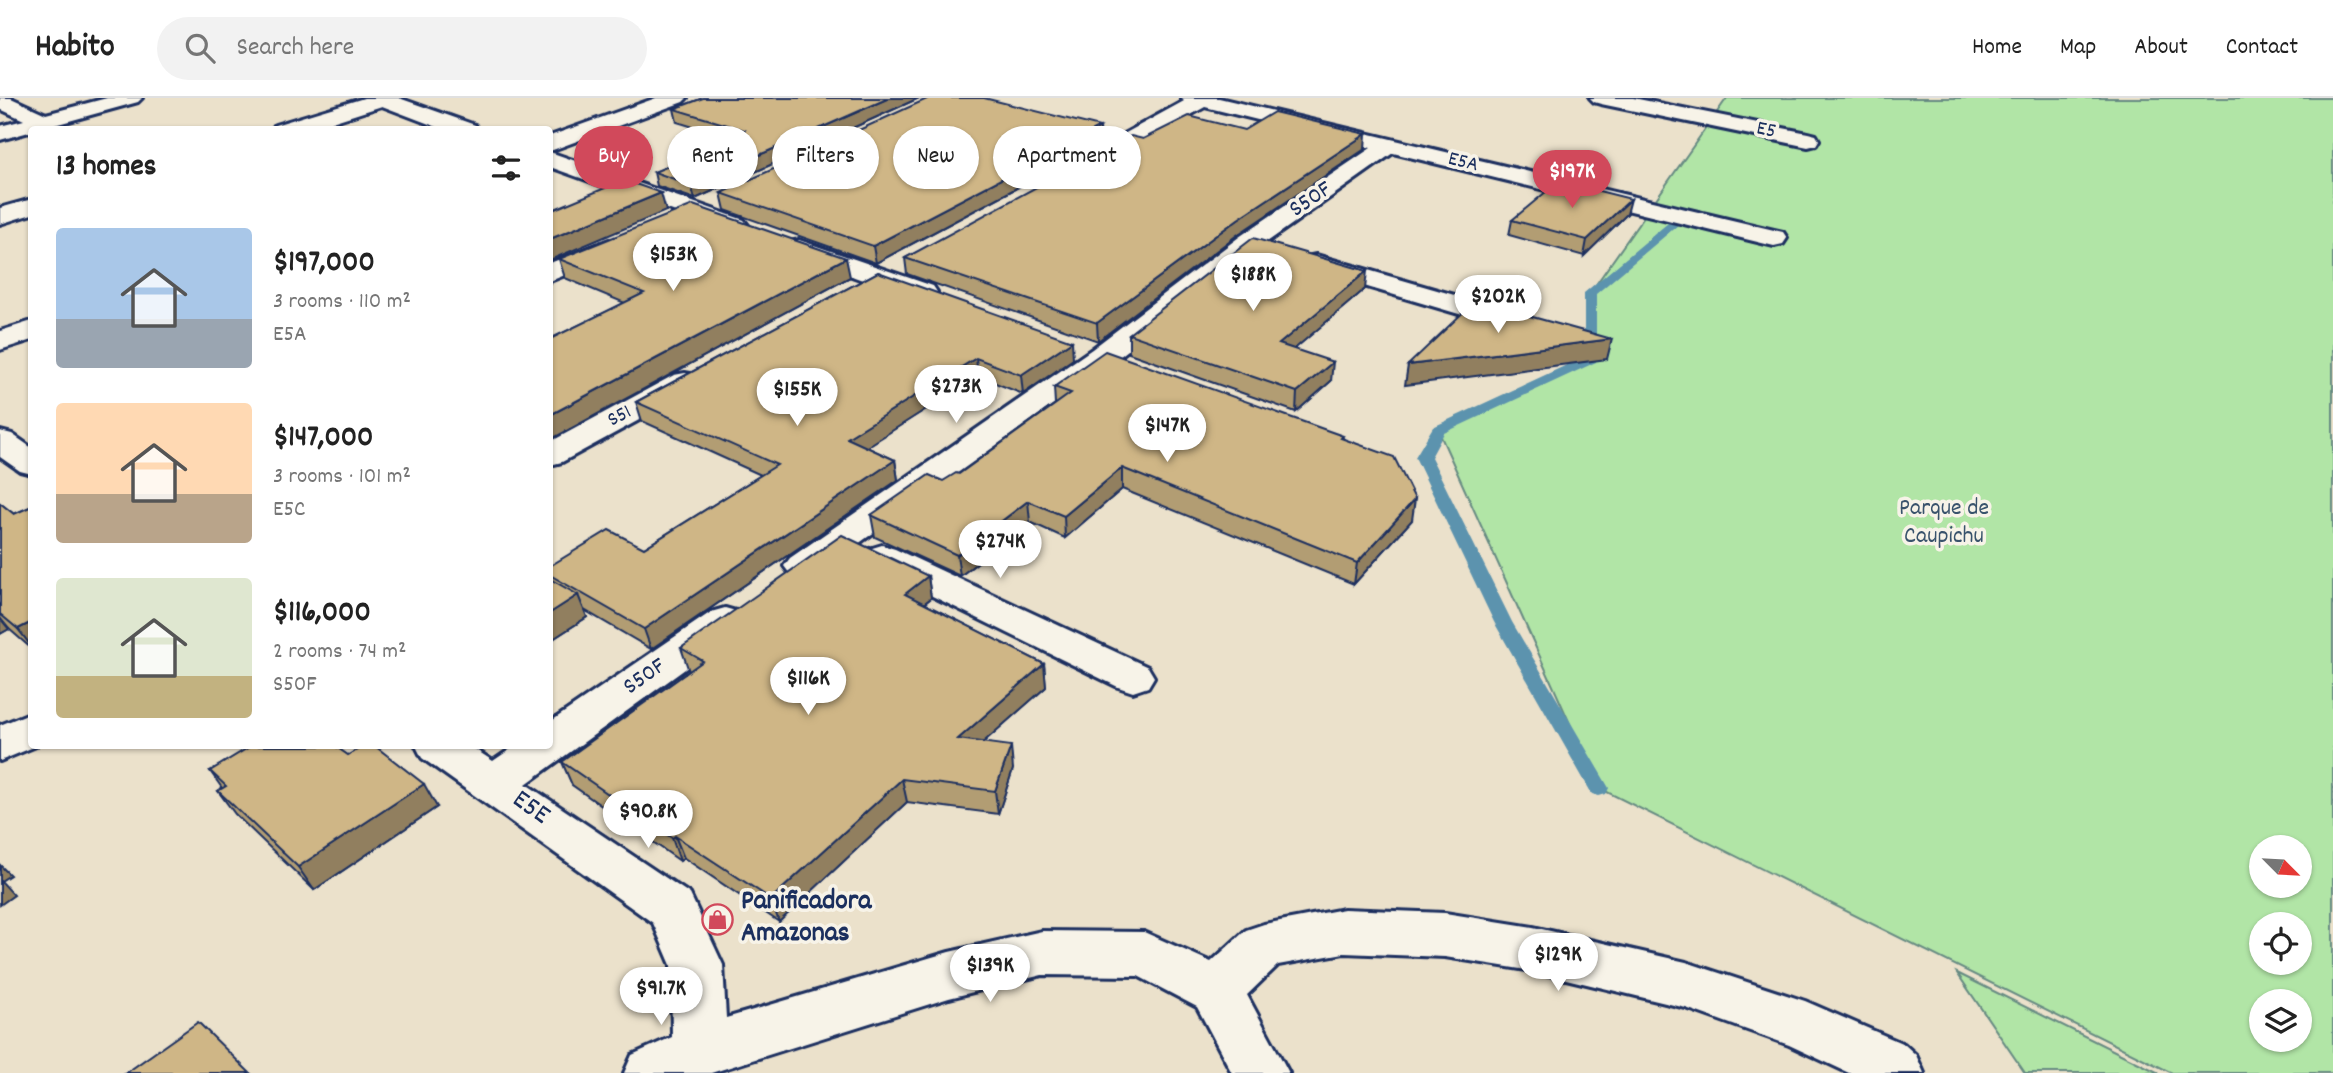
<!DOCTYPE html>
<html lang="en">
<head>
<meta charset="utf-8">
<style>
	:root { --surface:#fff; --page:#f2f2f2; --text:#222; --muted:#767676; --line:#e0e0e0; --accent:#d1495b }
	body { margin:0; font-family:Dekko,sans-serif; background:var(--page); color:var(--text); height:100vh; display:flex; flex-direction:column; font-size:26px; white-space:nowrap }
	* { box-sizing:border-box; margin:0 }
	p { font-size:23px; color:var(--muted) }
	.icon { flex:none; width:38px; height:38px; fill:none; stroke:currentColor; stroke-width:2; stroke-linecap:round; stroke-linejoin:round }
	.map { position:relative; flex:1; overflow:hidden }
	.details { position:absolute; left:28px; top:28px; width:525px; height:623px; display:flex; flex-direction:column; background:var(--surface); border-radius:7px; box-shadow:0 2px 5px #0004 }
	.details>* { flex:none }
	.hud { position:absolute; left:574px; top:28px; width:665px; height:63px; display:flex; gap:14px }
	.needle { width:46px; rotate:114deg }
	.tools { position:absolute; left:2249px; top:737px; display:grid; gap:14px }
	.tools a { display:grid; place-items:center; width:63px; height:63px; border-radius:50%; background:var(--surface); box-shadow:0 2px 5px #0004; font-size:35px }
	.price { position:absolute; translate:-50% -60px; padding:0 16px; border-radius:24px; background:#fff; color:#222; font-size:23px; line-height:46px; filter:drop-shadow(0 2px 4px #0008) }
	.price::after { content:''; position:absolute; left:50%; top:42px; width:21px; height:16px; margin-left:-10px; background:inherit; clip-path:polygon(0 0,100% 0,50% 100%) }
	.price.current { background:var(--accent); color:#fff }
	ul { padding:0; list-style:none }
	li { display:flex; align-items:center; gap:21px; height:175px; padding:0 28px }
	li span { display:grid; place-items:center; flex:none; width:196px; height:140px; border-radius:7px; color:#555 }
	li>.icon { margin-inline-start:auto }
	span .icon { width:84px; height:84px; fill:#fffc; stroke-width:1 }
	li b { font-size:30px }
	h2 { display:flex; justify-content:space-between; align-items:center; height:84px; padding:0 28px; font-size:30px }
	.chip { padding:0 24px; border-radius:32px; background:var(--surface); box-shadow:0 2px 5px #0004; font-size:24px; line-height:63px }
	.chip.current { background:var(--accent); color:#fff }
	header { display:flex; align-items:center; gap:42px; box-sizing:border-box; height:98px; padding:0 35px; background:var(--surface); border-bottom:2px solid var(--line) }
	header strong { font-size:33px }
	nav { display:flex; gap:38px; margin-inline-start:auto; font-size:24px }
	.search { width:490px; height:63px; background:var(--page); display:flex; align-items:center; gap:18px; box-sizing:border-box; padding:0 24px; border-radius:38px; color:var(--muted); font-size:26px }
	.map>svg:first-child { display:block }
	.green { fill:#b1e5a6; stroke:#668a82; stroke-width:2; fill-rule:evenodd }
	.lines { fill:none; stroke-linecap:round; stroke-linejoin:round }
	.stream { fill:#5c93ae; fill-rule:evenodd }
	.minor-casing { stroke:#1b2f5e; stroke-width:6 }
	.minor { fill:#f7f3e8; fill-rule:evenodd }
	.wall { fill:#b29d73; stroke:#1b2f5e; stroke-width:2 }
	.shaded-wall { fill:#917f5e; stroke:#1b2f5e; stroke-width:2 }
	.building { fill:#cfb686; stroke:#1b2f5e; stroke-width:2 }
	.labels { text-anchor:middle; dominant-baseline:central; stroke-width:7; stroke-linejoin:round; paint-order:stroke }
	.far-street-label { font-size:21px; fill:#1b2f5e; stroke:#f7f3e8 }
	.street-label { font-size:24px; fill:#1b2f5e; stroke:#f7f3e8 }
	.park-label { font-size:24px; fill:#39536c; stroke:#f7f3e8 }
	.near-street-label { font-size:28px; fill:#1b2f5e; stroke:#f7f3e8 }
	.near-poi-label { font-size:28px; font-weight:bold; fill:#1b2f5e; stroke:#f7f3e8; text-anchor:start }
</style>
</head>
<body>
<header>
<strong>Habito</strong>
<div class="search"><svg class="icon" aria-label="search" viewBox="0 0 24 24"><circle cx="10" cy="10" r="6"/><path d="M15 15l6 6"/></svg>Search here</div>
<nav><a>Home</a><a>Map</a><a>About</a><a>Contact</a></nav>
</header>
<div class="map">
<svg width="2333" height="975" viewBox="0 0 2333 975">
	<rect width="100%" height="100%" fill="#ebe1cb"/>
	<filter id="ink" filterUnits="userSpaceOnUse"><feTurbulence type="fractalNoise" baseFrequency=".0143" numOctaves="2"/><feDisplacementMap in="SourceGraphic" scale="14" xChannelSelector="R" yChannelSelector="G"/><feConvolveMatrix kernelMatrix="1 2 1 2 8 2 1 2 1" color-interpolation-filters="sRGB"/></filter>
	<g filter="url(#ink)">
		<!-- green -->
		<g class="green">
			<path d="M1727,0H2333V975H2172L1599,690L1438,332L1591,261L1590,195ZM2261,749H2300V788H2261ZM2261,826H2300V864H2261ZM2261,903H2300V942H2261Z"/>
			<path d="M1957,875L2159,975H2025Z"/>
		</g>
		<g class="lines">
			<!-- stream -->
			<path class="stream" d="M1668,125L1678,127L1596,196V264L1444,335L1431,359L1512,524L1609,690L1606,696L1599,698L1592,696L1494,524L1415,359L1433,329L1584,259V195Z"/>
			<defs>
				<g id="minor">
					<path d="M0,0H11L46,16L107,0H142L138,4L0,42V28L24,22L0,11Z"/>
					<path d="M364,0H399L475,27L478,32H445L382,8L307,32H272L275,27Z"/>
					<path d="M656,0H687L683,4L550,53V38Z"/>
					<path d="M1181,0H1219L1774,132L1783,134L1787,140L1783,146L1774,148L1393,55L1257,151L1114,263L816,476L803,480L790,476L784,468L790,460L1092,251L1239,139L1371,50L1205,9L1096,70H1080L1076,65L1080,60L1184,3Z"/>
					<path d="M1590,0H1633L1808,35L1816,37L1819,42L1816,47L1808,49L1601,6L1594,4Z"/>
					<path d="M550,54L744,122L748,127L744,132L735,135L726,132L550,69Z"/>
					<path d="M32,101V116L0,126V110Z"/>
					<path d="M609,142L618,144L622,150L618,156L550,183V165Z"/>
					<path d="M799,142L933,188L937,194L933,200L923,202L913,200L790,156L786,150L790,144Z"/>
					<path d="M1316,157L1527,218L1532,224L1527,230L1517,233L1306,171L1303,165L1306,159Z"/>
					<path d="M32,223V242L0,252V233Z"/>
					<path d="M685,275L696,277L701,284L696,291L562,364L550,367V344L674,277Z"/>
					<path d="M0,333L12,336L32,350V376L20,373L0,359Z"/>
					<path d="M882,447L895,451L1148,569L1154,579L1148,589L1133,594L1118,589L869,467L863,459L869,451Z"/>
					<path d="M725,510L739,514L745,523L739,532L526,686L690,796L723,867L726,920L949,854L1042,833L1144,834L1211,864L1246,832L1264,826L1344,811L1445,815L1533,829L1686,864L1805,903L1904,946L1916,957L1924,975H1849L1789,947L1686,910L1533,873L1445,859L1344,855L1278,867L1247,897L1289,975H1232L1197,909L1138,878L1042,877L949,900L711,975H624L632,957L672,939L671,867L653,825L422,660L416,648H470L493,663L515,648H550V624L711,514Z"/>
					<path d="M32,614V648H36L0,663V627Z"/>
				</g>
			</defs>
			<!-- minor casing -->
			<use href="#minor" class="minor-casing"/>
			<!-- minor -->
			<use href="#minor" class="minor"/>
		</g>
		<!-- wall -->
		<g class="wall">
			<path d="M703,0H919L695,101L657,88L654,74L706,53L704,48L726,39L677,24L674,11Z"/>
			<path d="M1244,32L1365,51L1237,137L1098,243L907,176L905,160L1143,41Z"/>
			<path d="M1101,45L876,165L725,112L721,95Z"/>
			<path d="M1627,116L1584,158L1509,137L1512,122Z"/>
			<path d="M559,161L850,179L550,342V241L625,205L565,180Z"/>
			<path d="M878,174L1073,261L1023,296L978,278L866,349L895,362L898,382L651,551L584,512L587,519L550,543V468L644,450L761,377L642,323L636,304Z"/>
			<path d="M1365,191L1294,251L1331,283L1296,314L1129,255V236Z"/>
			<path d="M1054,289L1343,340L1412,422L1354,486L1122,391L1065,440L1030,424L960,478L875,439L871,417L959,376L1055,306Z"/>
			<path d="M0,405L14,416L32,408V551L9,531L0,536Z"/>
			<path d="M928,478L931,500L924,506L1044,566L1046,589L983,644L1013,671L998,716L907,704L779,824L684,760L680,763L572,687L562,664L689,573L681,550Z"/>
			<path d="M348,657L437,709L314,792L235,716L218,693L222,690L210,673Z"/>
		</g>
		<!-- shaded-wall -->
		<g class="shaded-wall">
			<path d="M889,0H919L695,101L691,87Z"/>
			<path d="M1100,29L1101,45L876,165L873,148Z"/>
			<path d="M1366,36L1365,51L1237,137L1098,243L1097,225L1238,121Z"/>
			<path d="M661,95L666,113L550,162V141Z"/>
			<path d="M1631,101L1627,116L1584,158L1587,142Z"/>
			<path d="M846,160L850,179L550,342V317Z"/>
			<path d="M1367,173L1365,191L1278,265L1279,246Z"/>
			<path d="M1612,241L1607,261L1405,287L1408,267Z"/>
			<path d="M1072,243L1073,261L1023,296L1021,277Z"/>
			<path d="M976,260L978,278L851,359L847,340Z"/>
			<path d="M1333,264L1331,283L1296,314L1297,294Z"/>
			<path d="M895,362L898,382L651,551L644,531Z"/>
			<path d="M1122,370V391L1065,440L1064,418Z"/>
			<path d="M1415,401L1412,422L1354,486L1357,465Z"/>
			<path d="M1028,403L1030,424L960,478L957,457Z"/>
			<path d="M928,478L931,500L908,518L905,496Z"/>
			<path d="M578,497L587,519L550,543V515Z"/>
			<path d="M0,520L9,531L0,536Z"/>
			<path d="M32,524V549L18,531Z"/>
			<path d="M1044,566L1046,589L961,664L958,641Z"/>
			<path d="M1011,648L1013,671L998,716L995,693Z"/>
			<path d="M902,681L907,704L779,824L771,801Z"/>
			<path d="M424,686L437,709L314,792L298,769Z"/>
			<path d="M675,738L684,760L680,763L672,740Z"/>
			<path d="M0,767L10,777L1,783L14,797L0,807Z"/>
		</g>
		<!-- building -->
		<g class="building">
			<path d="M703,0H889L691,87L654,74L713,50L704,48L744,32L674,11Z"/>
			<path d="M929,0H984L1100,29L873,148L721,95Z"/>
			<path d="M1274,14L1366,36L1238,121L1097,225L905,160L1131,38L1143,41L1189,18L1244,32Z"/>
			<path d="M624,82L661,95L550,141V113Z"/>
			<path d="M1559,83L1631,101L1587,142L1512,122Z"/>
			<path d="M693,107L846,160L550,317V241L644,195L559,161Z"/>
			<path d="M1253,140L1367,173L1279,246L1333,264L1297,294L1129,236Z"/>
			<path d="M878,174L1072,243L1021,277L976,260L847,340L895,362L644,531L550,477V468L609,432L644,450L777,367L636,304Z"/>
			<path d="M1475,203L1612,241L1408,267Z"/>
			<path d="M1105,253L1343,338L1341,340L1394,359L1415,401L1357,465L1122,370L1064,418L1028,403L957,457L871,417L929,377L943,383L956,375L959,376L1071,295L1054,289Z"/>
			<path d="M0,405L14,416L32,408V524L18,531L0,516Z"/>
			<path d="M842,437L928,478L905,496L1044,566L958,641L1011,648L995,693L902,681L771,801L675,738L672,740L562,664L703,563L681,550Z"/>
			<path d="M550,481L578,497L550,515Z"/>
			<path d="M251,648H335L348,657L364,648H375L424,686L298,769L218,693L226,688L210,673Z"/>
			<path d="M198,924L250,975H126Z"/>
		</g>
	</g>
	<!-- icons -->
	<defs>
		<symbol id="shop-ring" viewBox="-11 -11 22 22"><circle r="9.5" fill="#f7f3e8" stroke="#d1495b" stroke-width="1.5"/><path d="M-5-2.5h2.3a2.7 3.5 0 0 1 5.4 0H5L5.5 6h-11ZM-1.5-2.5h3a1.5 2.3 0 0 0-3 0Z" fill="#d1495b"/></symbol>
	</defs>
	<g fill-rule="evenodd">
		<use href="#shop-ring" x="700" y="804" width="35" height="35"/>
	</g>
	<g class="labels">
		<!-- far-street labels -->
		<g class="far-street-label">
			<text transform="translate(1766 33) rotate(11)">E5</text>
			<text transform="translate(1463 65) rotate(14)">E5A</text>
			<text transform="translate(620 319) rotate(-28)">S51</text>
		</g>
		<!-- street labels -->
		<g class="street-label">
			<text transform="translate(1311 102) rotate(-34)">S50F</text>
			<text transform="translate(645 579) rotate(-35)">S50F</text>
		</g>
		<!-- park labels -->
		<g class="park-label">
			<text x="1944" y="411">Parque de<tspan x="1944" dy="28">Caupichu</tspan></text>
		</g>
		<!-- near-street labels -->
		<g class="near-street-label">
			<text transform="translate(530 711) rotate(35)">E5E</text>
		</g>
		<!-- near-poi labels -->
		<g class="near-poi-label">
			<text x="741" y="805">Panificadora<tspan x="741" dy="32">Amazonas</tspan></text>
		</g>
	</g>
</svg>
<div class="tools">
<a><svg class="needle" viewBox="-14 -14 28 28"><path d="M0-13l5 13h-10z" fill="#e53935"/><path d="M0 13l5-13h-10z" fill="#767676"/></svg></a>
<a><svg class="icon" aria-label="locate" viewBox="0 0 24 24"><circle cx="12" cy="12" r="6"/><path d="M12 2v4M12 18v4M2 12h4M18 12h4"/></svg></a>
<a><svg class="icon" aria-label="layers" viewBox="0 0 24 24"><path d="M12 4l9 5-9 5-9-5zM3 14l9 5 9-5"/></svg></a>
</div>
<b class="price current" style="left:1572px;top:112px">$197K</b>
<b class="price" style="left:673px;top:195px">$153K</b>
<b class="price" style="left:1253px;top:215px">$188K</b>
<b class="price" style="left:1498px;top:237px">$202K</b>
<b class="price" style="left:956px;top:327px">$273K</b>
<b class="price" style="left:797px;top:330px">$155K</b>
<b class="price" style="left:1167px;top:366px">$147K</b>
<b class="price" style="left:1000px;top:482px">$274K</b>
<b class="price" style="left:808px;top:619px">$116K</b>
<b class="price" style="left:648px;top:752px">$90.8K</b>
<b class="price" style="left:1558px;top:895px">$129K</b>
<b class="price" style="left:990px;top:906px">$139K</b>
<b class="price" style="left:661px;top:929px">$91.7K</b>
<div class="hud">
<a class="chip current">Buy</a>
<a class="chip">Rent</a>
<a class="chip">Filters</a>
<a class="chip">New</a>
<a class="chip">Apartment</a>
</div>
<section class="details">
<h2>13 homes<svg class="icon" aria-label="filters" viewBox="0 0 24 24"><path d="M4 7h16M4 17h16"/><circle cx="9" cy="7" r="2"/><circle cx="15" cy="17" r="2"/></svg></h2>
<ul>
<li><span style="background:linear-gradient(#a9c7e8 65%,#9aa5b1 0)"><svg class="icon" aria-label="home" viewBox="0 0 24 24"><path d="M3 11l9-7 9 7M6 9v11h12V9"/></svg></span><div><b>$197,000</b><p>3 rooms · 110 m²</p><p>E5A</p></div></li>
<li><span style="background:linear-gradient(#ffd9b3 65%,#b9a48a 0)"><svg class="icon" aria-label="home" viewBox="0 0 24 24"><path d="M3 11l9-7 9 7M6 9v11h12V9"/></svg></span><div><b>$147,000</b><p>3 rooms · 101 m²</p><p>E5C</p></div></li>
<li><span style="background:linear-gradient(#dfe7d0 70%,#c2b280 0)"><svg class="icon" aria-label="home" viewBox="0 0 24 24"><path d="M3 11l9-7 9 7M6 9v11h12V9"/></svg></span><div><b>$116,000</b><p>2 rooms · 74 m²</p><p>S50F</p></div></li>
</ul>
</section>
</div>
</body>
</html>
